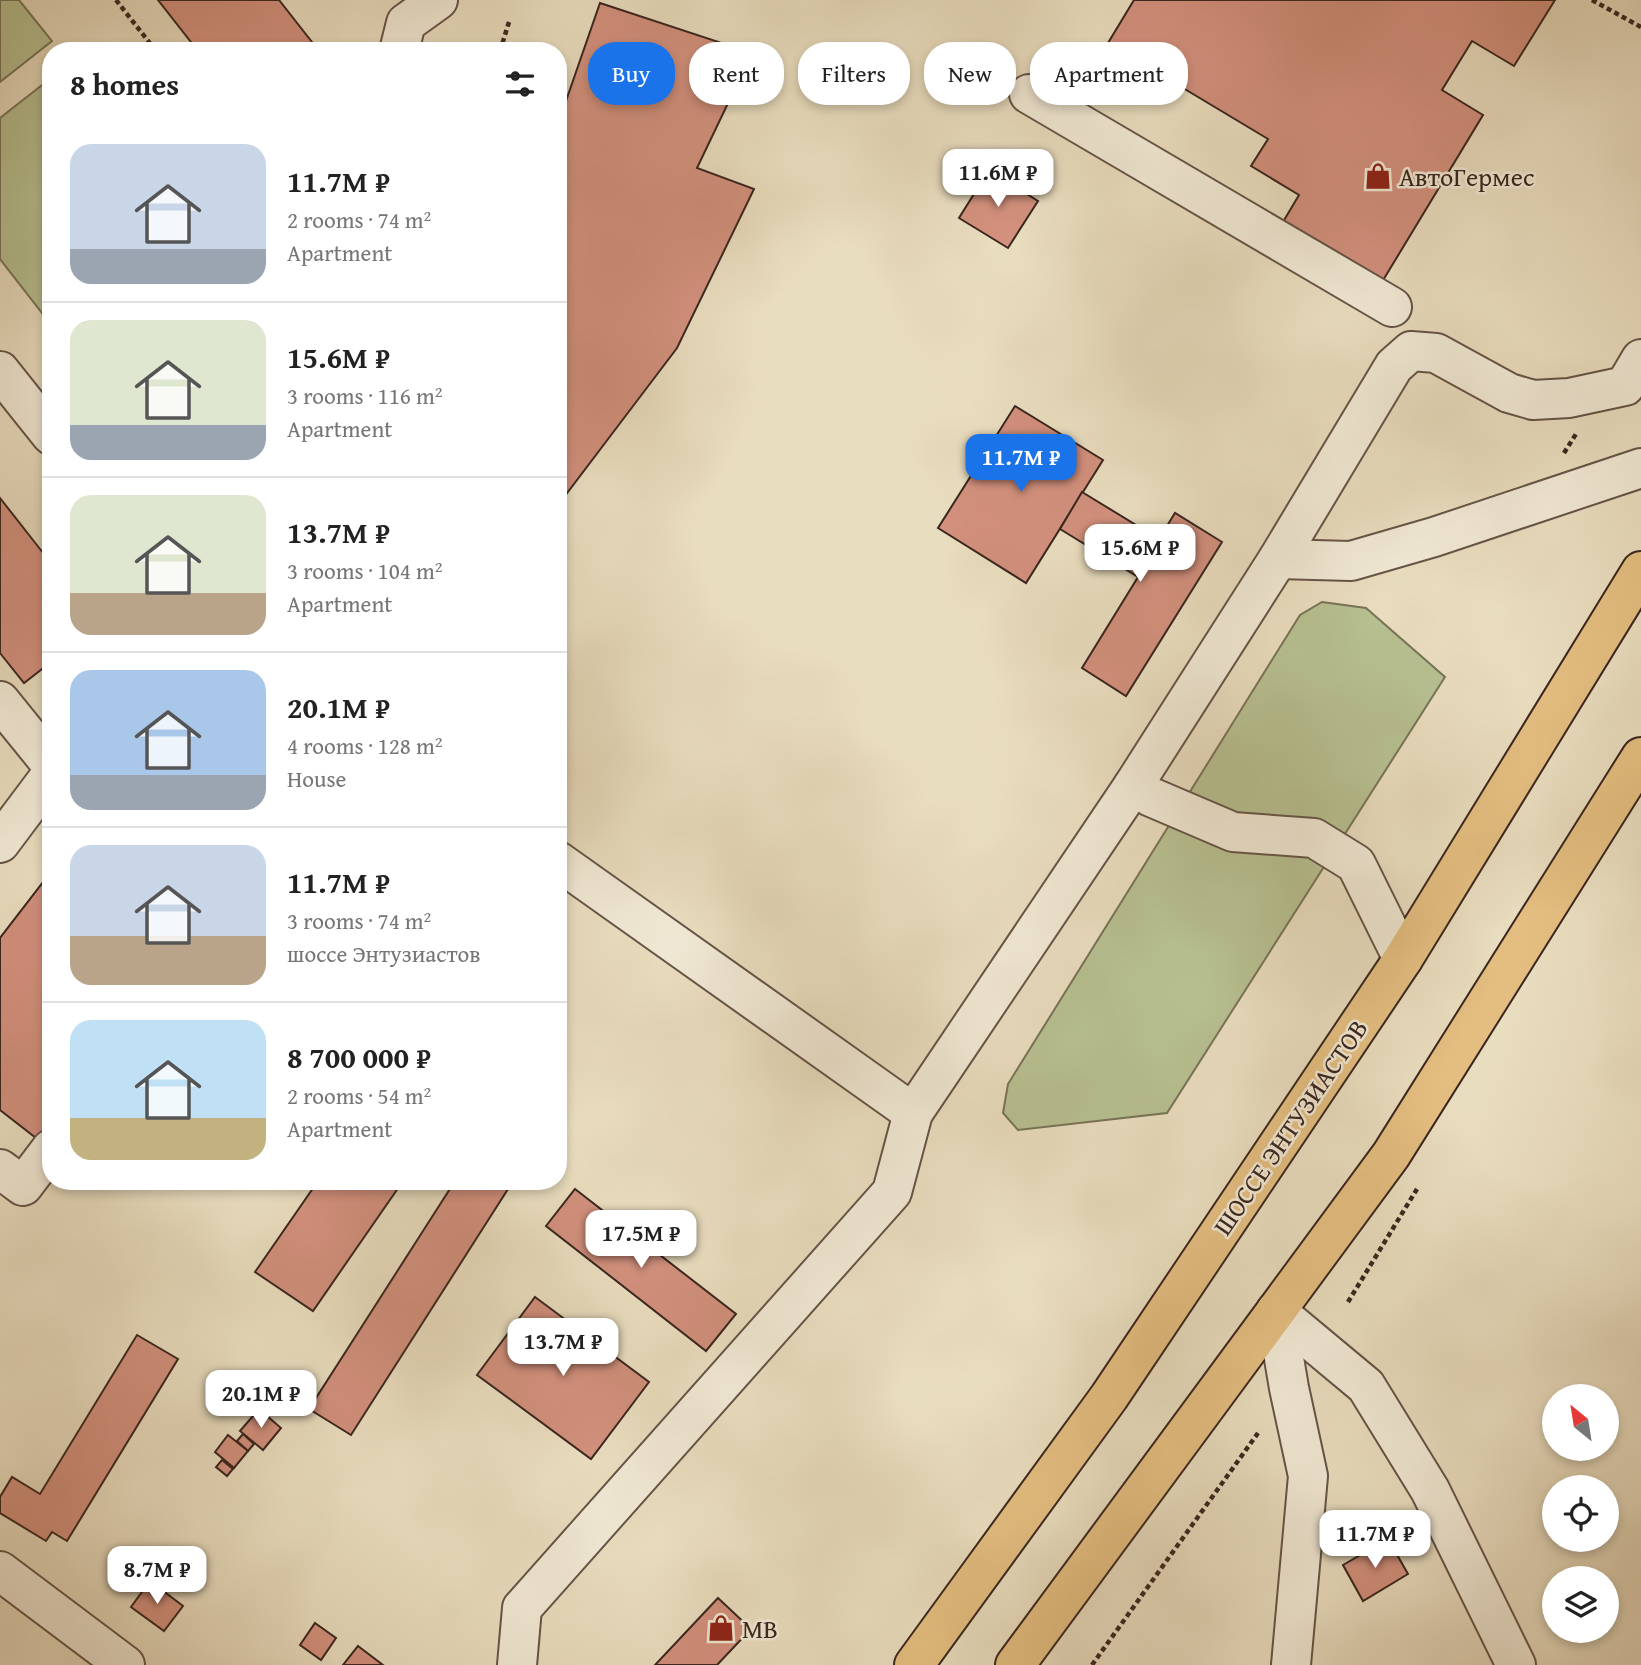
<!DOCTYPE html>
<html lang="en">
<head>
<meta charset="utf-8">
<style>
	:root { --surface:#fff; --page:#f6f6f6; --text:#222; --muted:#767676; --line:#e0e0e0; --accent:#1a73e8 }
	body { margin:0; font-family:"Gentium Book Plus",serif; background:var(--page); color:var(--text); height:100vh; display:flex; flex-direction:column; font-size:26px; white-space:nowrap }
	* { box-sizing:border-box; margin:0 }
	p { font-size:23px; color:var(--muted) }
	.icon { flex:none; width:38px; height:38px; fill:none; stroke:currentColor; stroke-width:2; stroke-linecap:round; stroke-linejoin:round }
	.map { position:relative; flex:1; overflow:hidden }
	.sheet { position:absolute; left:42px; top:42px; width:525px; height:1148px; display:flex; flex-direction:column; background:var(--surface); border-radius:28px; box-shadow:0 4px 10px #0003 }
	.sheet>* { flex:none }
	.guide { position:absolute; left:588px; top:42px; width:665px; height:63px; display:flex; gap:14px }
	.needle { width:46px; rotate:330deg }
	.fabs { position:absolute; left:1542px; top:1384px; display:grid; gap:14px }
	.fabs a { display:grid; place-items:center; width:77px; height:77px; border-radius:50%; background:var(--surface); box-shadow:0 4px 10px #0003; font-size:35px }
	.price { position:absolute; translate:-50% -60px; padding:0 16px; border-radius:14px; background:#fff; color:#222; font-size:23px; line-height:46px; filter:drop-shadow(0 2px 4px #0008) }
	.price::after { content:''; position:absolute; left:50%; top:42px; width:21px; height:16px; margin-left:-10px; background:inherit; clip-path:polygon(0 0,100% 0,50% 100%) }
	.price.active { background:var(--accent); color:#fff }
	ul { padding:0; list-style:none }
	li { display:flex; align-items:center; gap:21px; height:175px; padding:0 28px }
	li+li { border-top:2px solid var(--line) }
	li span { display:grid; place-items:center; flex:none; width:196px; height:140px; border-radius:21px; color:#555 }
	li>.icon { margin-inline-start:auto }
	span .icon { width:84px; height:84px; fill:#fffc; stroke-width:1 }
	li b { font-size:30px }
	h2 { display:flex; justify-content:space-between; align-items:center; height:84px; padding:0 28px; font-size:30px }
	.pill { padding:0 24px; border-radius:28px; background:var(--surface); box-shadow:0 4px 10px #0003; font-size:24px; line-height:63px }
	.pill.active { background:var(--accent); color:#fff }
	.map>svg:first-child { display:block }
	.green { fill:#b7c091; stroke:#787358; stroke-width:2 }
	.building { fill:#d2907d; stroke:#3a261f; stroke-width:2 }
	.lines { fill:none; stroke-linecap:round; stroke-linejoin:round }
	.minor-casing { stroke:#665447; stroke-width:42 }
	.highway-casing { stroke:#3a261f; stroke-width:42 }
	.path { stroke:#3a261f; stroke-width:4.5; stroke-dasharray:5 3.5; stroke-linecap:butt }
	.minor { stroke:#f1e9d5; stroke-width:38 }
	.highway { stroke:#e4be80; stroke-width:38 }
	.labels { text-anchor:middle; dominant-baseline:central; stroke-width:5; stroke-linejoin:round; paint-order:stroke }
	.poi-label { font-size:26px; fill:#3a261f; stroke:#f1e9d5; text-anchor:start }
	.street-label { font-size:26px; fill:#3a261f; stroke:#f1e9d5 }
</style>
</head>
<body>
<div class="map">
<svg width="1641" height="1665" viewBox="0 0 1641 1665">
	<rect width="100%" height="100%" fill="#e9ddbf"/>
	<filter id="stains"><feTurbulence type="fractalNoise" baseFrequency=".00286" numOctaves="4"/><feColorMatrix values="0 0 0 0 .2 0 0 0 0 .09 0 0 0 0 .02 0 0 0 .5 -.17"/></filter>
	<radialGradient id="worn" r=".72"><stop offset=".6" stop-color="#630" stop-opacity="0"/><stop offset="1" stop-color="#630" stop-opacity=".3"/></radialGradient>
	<!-- green -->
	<g class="green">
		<path d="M0,0H19L52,41L0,82Z"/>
		<path d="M51,78V321L49,322L0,259V118Z"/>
		<path d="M1322,602L1366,608L1445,677L1167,1113L1018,1130L1003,1113L1008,1084L1300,615Z"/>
	</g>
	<!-- building -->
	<g class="building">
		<path d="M158,0H279L319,51H198Z"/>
		<path d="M1134,0H1555L1514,66L1472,41L1442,90L1483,115L1382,282L1283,222L1299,195L1251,166L1268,139L1108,43Z"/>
		<path d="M600,3L752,53L697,168L754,189L677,348L558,505V117L560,118Z"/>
		<path d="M989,170L1038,201L1008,248L959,218Z"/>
		<path d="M1015,406L1103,460L1026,583L938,528Z"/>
		<path d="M1082,492L1159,539L1175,513L1222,542L1126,696L1082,668L1138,577L1060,529Z"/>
		<path d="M0,498L51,563V662L24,683L0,653Z"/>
		<path d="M47,877L51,880V1137L45,1145L0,1110V938Z"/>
		<path d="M318,1181H403L313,1311L255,1272Z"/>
		<path d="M455,1181H497L508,1189L351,1435L309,1409Z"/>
		<path d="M575,1189L736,1314L706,1351L546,1226Z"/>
		<path d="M535,1297L649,1382L591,1459L477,1375Z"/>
		<path d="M137,1335L178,1359L67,1541L52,1532L46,1541L0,1513V1497L12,1477L40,1494Z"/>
		<path d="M259,1409L281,1428L263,1450L240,1431Z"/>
		<path d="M243,1434L254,1444L248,1451L237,1441Z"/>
		<path d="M228,1435L248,1451L234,1468L215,1452Z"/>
		<path d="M222,1460L233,1469L227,1476L216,1467Z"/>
		<path d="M1388,1539L1408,1574L1363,1601L1343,1565Z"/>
		<path d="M150,1581L183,1606L164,1631L131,1607Z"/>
		<path d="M718,1598L751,1629L717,1665H655Z"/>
		<path d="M315,1623L336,1638L321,1660L300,1645Z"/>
		<path d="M358,1646L383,1665H343Z"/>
	</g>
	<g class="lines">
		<defs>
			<g id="minor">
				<path d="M399,51L406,23L438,0"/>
				<path d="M1029,94L1392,307"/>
				<path d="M0,371L51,435"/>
				<path d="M1278,559L1351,561L1434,537L1641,468"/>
				<path d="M0,701L51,764"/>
				<path d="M1133,786L1151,797L1233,832L1314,838L1356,864L1403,959"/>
				<path d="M0,843L51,775"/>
				<path d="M558,861L913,1113"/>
				<path d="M0,1169L23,1186L51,1149"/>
				<path d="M1276,1311L1366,1386L1430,1490L1516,1665"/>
				<path d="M1276,1311L1289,1388L1308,1476L1291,1665"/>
				<path d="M0,1571L125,1665"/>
				<path d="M517,1665L522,1608L892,1192L913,1113L1133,786L1278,559L1394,366L1411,351L1436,353L1509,393L1533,400L1569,398L1625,386L1641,359"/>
			</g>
			<g id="highway">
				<path d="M914,1665L1109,1397L1403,959L1641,571"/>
				<path d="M1015,1665L1391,1155L1641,757"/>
			</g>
		</defs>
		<!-- minor casing -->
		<use href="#minor" class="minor-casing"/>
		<!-- highway casing -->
		<use href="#highway" class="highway-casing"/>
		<!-- path -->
		<g class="path">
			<path d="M116,0L156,51"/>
			<path d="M1592,0L1641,27"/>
			<path d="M500,51L509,22"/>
			<path d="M1564,453L1576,434"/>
			<path d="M1348,1302L1417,1189"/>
			<path d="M1092,1665L1258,1433"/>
		</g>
		<!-- minor -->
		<use href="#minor" class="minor"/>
		<!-- highway -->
		<use href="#highway" class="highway"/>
	</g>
	<!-- icons -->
	<defs>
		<symbol id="shop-bare" viewBox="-9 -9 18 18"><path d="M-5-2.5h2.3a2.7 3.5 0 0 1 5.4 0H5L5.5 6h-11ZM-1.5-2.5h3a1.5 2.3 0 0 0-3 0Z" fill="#8f2418" stroke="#f1e9d5" stroke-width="2.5" paint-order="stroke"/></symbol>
	</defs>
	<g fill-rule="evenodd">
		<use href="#shop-bare" x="1359" y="157" width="38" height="38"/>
		<use href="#shop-bare" x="702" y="1609" width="38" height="38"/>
	</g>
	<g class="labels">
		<!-- poi labels -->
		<g class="poi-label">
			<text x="1399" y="176">АвтоГермес</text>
			<text x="742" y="1628">MB</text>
		</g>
		<!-- street labels -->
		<g class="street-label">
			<text transform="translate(1290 1127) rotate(-56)">ШОССЕ ЭНТУЗИАСТОВ</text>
		</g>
	</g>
	<rect width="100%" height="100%" filter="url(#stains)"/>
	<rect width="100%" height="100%" fill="url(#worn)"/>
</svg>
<div class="fabs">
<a><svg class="needle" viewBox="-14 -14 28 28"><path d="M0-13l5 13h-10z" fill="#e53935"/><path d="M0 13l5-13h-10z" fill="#767676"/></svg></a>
<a><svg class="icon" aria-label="locate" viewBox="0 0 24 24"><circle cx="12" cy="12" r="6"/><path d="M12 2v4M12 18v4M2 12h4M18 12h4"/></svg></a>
<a><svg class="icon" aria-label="layers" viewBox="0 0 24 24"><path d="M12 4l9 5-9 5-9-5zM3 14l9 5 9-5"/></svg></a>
</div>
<b class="price" style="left:998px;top:209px">11.6M ₽</b>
<b class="price active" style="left:1021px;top:494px">11.7M ₽</b>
<b class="price" style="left:1140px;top:584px">15.6M ₽</b>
<b class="price" style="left:641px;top:1270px">17.5M ₽</b>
<b class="price" style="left:563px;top:1378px">13.7M ₽</b>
<b class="price" style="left:261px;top:1430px">20.1M ₽</b>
<b class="price" style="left:1375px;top:1570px">11.7M ₽</b>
<b class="price" style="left:157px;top:1606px">8.7M ₽</b>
<div class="guide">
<a class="pill active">Buy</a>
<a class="pill">Rent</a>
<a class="pill">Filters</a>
<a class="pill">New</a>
<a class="pill">Apartment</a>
</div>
<section class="sheet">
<h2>8 homes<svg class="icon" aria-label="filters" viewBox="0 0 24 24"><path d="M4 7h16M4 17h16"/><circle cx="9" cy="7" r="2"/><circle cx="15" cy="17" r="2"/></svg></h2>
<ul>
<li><span style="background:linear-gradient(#c9d6e8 75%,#9aa5b1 0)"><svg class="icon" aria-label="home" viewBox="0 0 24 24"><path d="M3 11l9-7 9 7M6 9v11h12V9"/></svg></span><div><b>11.7M ₽</b><p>2 rooms · 74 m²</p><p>Apartment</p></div></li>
<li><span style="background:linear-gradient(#dfe7d0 75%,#9aa5b1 0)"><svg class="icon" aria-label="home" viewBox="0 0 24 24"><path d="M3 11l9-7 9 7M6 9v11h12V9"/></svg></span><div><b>15.6M ₽</b><p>3 rooms · 116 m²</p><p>Apartment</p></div></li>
<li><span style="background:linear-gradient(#dfe7d0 70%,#b9a48a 0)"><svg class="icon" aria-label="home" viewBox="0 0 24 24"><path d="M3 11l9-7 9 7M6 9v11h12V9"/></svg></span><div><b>13.7M ₽</b><p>3 rooms · 104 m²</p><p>Apartment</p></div></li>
<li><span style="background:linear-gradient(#a9c7e8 75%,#9aa5b1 0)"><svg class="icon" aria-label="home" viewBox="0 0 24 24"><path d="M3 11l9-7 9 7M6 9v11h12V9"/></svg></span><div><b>20.1M ₽</b><p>4 rooms · 128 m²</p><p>House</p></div></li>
<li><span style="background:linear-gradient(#c9d6e8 65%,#b9a48a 0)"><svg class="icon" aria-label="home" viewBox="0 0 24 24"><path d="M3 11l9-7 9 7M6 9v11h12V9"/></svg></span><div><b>11.7M ₽</b><p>3 rooms · 74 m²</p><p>шоссе Энтузиастов</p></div></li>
<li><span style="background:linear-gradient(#bfe0f5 70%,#c2b280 0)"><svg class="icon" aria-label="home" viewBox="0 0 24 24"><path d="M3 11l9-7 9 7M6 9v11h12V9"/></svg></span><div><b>8 700 000 ₽</b><p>2 rooms · 54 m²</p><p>Apartment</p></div></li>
</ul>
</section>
</div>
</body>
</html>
